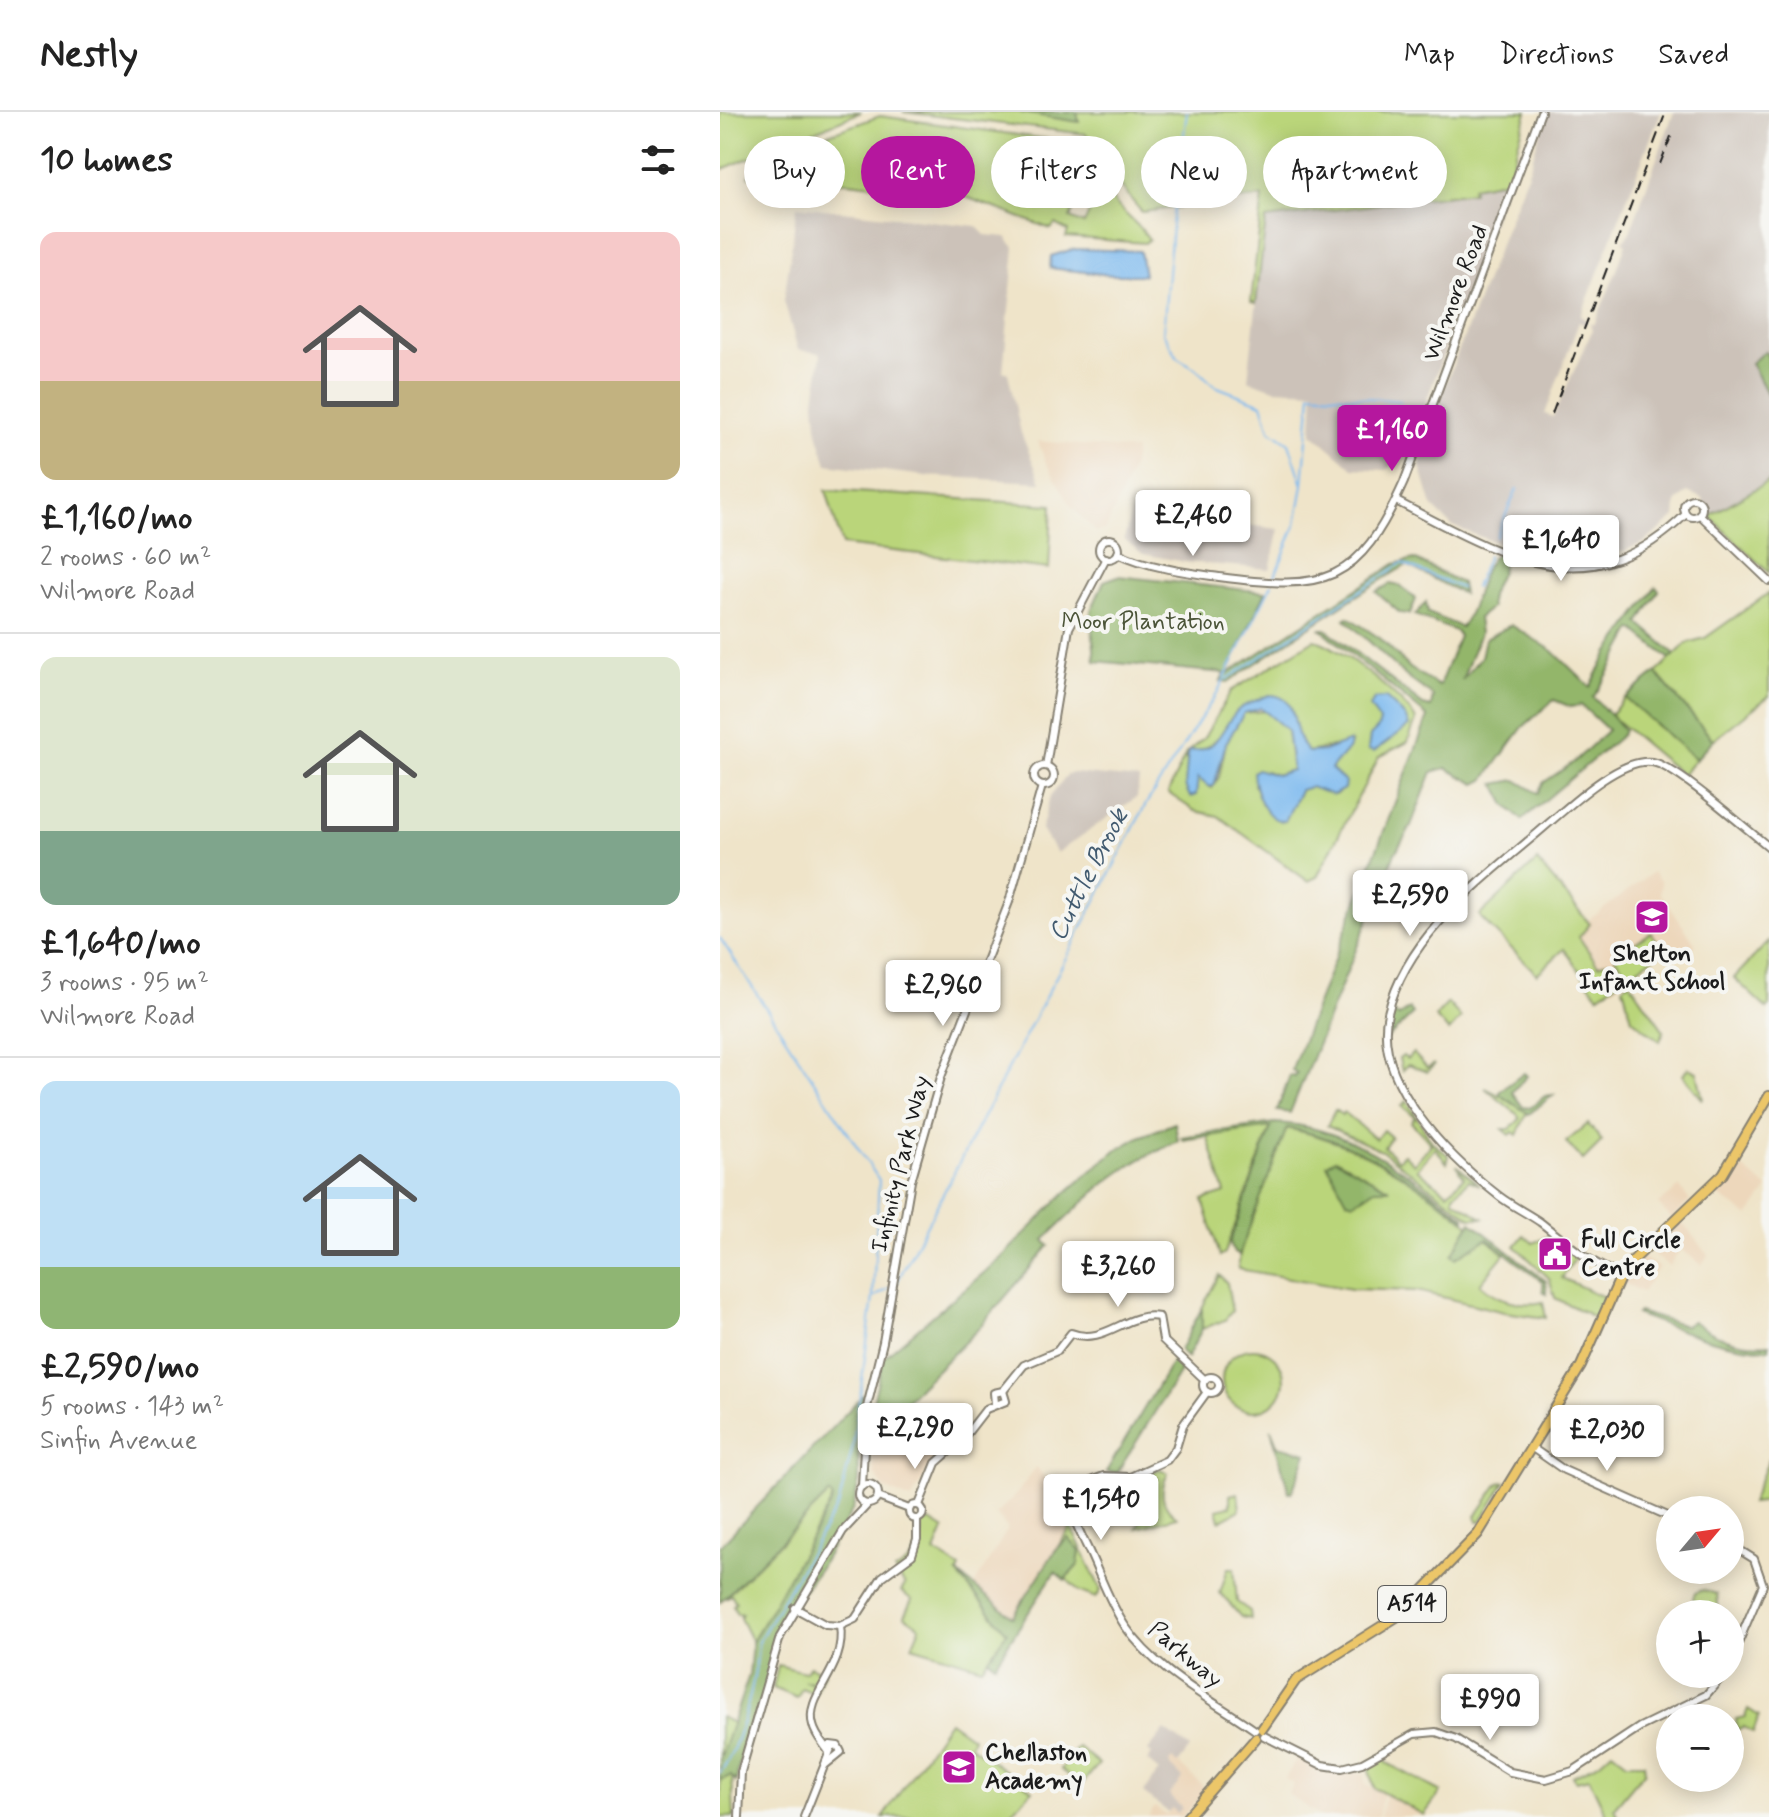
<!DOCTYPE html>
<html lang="en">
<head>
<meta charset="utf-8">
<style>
	:root { --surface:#fff; --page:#f2f2f2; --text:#222; --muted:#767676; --line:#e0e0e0; --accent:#b5179e }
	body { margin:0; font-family:Mynerve,sans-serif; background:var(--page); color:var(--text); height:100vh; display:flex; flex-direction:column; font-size:30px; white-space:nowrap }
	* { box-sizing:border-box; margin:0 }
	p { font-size:26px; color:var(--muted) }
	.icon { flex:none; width:44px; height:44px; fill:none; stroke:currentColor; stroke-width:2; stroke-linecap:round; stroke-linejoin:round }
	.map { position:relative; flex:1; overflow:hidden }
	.side { display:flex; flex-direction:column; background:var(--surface); width:720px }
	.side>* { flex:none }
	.guide { position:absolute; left:24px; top:24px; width:760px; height:72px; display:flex; gap:16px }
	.needle { width:52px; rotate:61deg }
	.fabs { position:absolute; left:936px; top:1384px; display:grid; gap:16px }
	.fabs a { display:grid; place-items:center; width:88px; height:88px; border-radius:50%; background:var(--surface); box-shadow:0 4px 20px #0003; font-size:40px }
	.price { position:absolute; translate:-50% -68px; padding:0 18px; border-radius:8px; background:#fff; color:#222; font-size:26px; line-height:52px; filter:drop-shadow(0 2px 4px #0008) }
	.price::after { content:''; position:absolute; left:50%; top:48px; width:24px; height:18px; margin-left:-12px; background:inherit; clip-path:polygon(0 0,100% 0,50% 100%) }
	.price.active { background:var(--accent); color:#fff }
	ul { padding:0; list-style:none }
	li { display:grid; align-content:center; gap:16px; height:424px; padding:0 40px }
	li+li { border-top:2px solid var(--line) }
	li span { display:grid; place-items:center; height:248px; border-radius:16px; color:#555 }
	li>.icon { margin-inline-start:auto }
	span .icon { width:144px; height:144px; fill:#fffc; stroke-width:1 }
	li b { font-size:34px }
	h2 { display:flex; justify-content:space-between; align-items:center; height:96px; padding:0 40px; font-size:34px }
	.chip { padding:0 28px; border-radius:36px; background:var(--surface); box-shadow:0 4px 20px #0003; font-size:28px; line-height:72px }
	.chip.active { background:var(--accent); color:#fff }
	header { display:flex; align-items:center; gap:48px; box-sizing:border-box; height:112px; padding:0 40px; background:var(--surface); border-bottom:2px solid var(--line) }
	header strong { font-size:38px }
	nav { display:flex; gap:44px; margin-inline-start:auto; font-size:28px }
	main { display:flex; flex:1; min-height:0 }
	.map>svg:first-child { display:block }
	.built { fill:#edd7bb }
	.industrial { fill:#ccc2b9 }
	.green { fill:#bad57a; stroke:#6b784b; stroke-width:2; fill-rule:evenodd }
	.forest { fill:#93b66a; stroke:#586943; stroke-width:2 }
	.water { fill:#7bb9ef; stroke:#4c6a86; stroke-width:2 }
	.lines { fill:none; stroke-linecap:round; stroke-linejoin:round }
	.stream { stroke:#7bb9ef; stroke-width:2 }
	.tertiary-casing { stroke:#868072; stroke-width:10 }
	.primary-casing { stroke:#868072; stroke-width:12 }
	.tertiary { stroke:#fff; stroke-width:6 }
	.primary { stroke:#ecc669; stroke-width:8 }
	.rail { stroke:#1c1c1c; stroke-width:2; stroke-dasharray:12 6; stroke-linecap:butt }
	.labels { text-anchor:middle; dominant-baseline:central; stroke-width:8; stroke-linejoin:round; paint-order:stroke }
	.shield { fill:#f6f6f2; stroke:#5d5d5c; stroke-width:2 }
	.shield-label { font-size:22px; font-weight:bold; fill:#1c1c1c }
	.street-label { font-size:24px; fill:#1c1c1c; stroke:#f6f6f2 }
	.park-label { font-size:24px; fill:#4b5438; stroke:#f6f6f2 }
	.poi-label { font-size:24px; font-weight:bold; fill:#1c1c1c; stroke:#f6f6f2; text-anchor:start }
	.water-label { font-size:26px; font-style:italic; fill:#425b70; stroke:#f6f6f2 }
</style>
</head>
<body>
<header>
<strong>Nestly</strong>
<nav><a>Map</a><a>Directions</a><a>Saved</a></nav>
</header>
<main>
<section class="side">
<h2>10 homes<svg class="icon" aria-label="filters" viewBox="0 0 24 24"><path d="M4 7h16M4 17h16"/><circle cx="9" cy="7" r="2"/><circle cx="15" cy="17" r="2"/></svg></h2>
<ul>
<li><span style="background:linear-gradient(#f6c9c9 60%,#c2b280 0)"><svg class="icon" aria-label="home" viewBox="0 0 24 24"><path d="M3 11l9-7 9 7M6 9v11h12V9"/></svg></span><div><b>£1,160/mo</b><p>2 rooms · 60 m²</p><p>Wilmore Road</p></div></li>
<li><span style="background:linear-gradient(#dfe7d0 70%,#7fa58c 0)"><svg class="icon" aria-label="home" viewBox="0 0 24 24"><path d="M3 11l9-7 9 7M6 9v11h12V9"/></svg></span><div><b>£1,640/mo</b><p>3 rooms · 95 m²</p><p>Wilmore Road</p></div></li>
<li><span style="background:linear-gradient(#bfe0f5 75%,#8fb573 0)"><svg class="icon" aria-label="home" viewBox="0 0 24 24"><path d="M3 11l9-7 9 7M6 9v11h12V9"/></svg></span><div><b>£2,590/mo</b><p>5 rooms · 143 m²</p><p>Sinfin Avenue</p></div></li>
</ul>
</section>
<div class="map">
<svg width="1049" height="1705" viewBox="0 0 1049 1705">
	<rect width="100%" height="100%" fill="#f6f6f2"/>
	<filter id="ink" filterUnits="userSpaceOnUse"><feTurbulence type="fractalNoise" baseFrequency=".0125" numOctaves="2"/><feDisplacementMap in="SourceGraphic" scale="16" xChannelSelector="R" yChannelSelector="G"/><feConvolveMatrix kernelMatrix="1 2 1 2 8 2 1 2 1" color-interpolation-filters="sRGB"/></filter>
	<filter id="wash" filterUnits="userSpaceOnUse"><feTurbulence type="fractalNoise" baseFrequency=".006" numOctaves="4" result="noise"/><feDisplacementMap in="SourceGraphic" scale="32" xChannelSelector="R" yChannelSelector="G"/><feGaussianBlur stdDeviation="1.8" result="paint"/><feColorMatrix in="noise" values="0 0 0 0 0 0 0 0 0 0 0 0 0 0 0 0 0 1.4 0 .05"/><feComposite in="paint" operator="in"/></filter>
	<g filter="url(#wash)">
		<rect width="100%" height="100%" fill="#efe4c9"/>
		<!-- built -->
		<g class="built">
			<path d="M318,329L415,338L413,354L386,417L376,420L351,394L325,349Z"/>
			<path d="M933,760L941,770L940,781L976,833L961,844L953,833L893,877L854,819Z"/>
			<path d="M1019,1053L1048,1076L1028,1104L994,1080Z"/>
			<path d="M960,1075L970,1089L951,1107L938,1092Z"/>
			<path d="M962,1110L988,1143L982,1153L961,1137L949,1154L934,1143L935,1132Z"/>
			<path d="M919,1144L939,1155L922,1180L902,1170Z"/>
			<path d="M216,1293L244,1319L226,1335L201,1313Z"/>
			<path d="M162,1309L190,1329L194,1326L216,1344L191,1388L164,1376L154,1361L149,1325Z"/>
			<path d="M316,1355L348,1395L351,1415L292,1505L254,1473L288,1417L276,1402L298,1380Z"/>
			<path d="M578,1644L605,1657L644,1662L645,1673L663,1682L658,1705H601L568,1682L574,1672L565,1667Z"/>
			<path d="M453,1646L487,1678L462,1705H428L435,1695L446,1703L452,1696H462L449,1683L463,1666L448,1652Z"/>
			<path d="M665,1683L704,1703L660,1705Z"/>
		</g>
		<!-- industrial -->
		<g class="industrial">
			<path d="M826,0H941L861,204L867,208L865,213L859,210L825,302L833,305L872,219L870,211L874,213L897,158L906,132L903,130L910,120L954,0H1049V369L989,404L982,386L967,380L956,391L955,405L925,430L904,439L849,450L812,444L732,414L712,394L700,354L707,320L810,55Z"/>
			<path d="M784,67L788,68L687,341L666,358L633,356L592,321L594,279L555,277L528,268L546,106L752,80V75Z"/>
			<path d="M77,94L256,114L265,123L286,125L290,130L295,135L283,259L288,261L301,321L321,370L205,364L107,352L98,324L95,290L101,241L78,238L64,189Z"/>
			<path d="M419,391L453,407L455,404L559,417L550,457L465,450L423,442L404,427L414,392Z"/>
			<path d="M353,661L419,667L417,685L337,741L321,718L330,685L347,663Z"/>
			<path d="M445,1618L470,1636L458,1652L453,1647L449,1652L463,1666L449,1683L462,1696L457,1701L452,1696L448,1700L423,1681L439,1659L427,1649L432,1642L428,1639Z"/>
		</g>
		<!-- green -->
		<g class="green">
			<path d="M0,0H141L0,58Z"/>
			<path d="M183,0H807L788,68L752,75L753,80L546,107L536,191L531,190L543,85L422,100C399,76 386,48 366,22Z"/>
			<path d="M160,4L364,32C380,49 382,70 394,89C404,103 419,112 429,127L425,131L346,125L348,119L335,112L331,117L246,85L129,70H38L29,64L33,57L63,55L85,30ZM226,37L240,45L233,60L221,54L216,69L202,65L205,50L218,52ZM356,92L370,99L364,112L350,106Z"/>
			<path d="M1049,369V461L989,404Z"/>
			<path d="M106,378L332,393L329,457L122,433Z"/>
			<path d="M1049,481V584L993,628L936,561L967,531L985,526Z"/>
			<path d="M594,528C616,531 686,588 696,608L688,630L659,645L597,765L588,769L498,704L475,699L448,681L466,641L484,626L511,579ZM543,586L573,609L582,634L588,640L631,631L611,657L622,678L615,683L590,675L580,678L565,709L542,692L534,673L546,659L556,663L572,658L567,618L547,599L524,601L506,631L499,665L492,676L478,666L476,671L465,645L468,639C503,641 506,600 543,586Z"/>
			<path d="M905,586L976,647L962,663L890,603Z"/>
			<path d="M817,749L870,812L859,825L878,853L889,849L902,867L878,884L844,837L817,862L761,806L760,803Z"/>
			<path d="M931,820L944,839L908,863L895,845Z"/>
			<path d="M1049,829V894L1047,897L1014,866Z"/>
			<path d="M909,869L944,919L940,929L912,907L903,875Z"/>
			<path d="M728,891L741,906L729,919L715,905Z"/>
			<path d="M693,941L707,956L715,952L707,960L688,953L682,959L679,947L683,944L687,947Z"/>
			<path d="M968,956L977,960L983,988L963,963Z"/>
			<path d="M765,976L792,989L807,1001L797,1023L793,1020L790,1023L783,1017H790L800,1007L798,1003Z"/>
			<path d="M687,989L712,1030L729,1044L727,1051L715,1036L697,1057L728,1081L744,1065L736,1053L760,1073L749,1068L734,1083V1088L763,1106H751L662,1039L607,1014L615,998L622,1003L624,1000L656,1027L663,1018L671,1025L664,1035L678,1048L684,1042L694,1052L711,1032L691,1010L695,1005L682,994Z"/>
			<path d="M868,1012L882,1029L863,1048L846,1030Z"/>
			<path d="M551,1014L505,1141L500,1144L483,1088L505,1081L487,1023Z"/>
			<path d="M566,1016C653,1033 718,1085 784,1142L760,1172C776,1187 801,1195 823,1190L826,1206L784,1200L697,1179L631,1177L518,1157C522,1109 551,1061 566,1016Z"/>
			<path d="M804,1123L813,1131L830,1123L856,1145L842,1166L886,1186L878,1207L835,1186L829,1166L795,1134Z"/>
			<path d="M499,1163L507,1171L512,1199L505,1208L482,1217V1196Z"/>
			<circle cx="533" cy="1268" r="31"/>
			<path d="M1049,1347V1389L1031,1391Z"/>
			<path d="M440,1357L448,1361C440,1377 439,1392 457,1405L417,1416L428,1393L427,1384L434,1381L428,1361Z"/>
			<path d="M395,1368L375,1400L377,1407L361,1416C345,1393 369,1366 395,1368Z"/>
			<path d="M785,1370L761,1409H758L756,1404L779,1371Z"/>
			<path d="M110,1381L113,1387L32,1530L20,1506L22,1501L17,1502L13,1493L16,1491L12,1483L5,1486Z"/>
			<path d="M518,1381L520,1398L500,1409L497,1397L510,1394V1383Z"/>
			<path d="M210,1409L224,1418L215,1440L240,1456L237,1462L288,1520L262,1555L192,1534L200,1515L184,1504L192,1488L181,1479L185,1473L175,1459C198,1446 198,1435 203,1411Z"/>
			<path d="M351,1415L381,1478L376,1486L360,1480L346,1467L358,1453L360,1439L348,1426L335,1439Z"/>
			<path d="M508,1456H514L517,1490L530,1499L531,1507L521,1505L500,1481Z"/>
			<path d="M983,1478L997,1482L999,1502H967L975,1481Z"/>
			<path d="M58,1553L84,1560L90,1554L104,1561L100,1570L84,1569L99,1572L95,1582L82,1576L77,1586L53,1576Z"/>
			<path d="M1028,1597L1039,1604L1033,1621L1024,1615L1017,1619L1016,1607L1025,1605Z"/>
			<path d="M0,1605L13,1611L0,1647Z"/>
			<path d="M229,1609L253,1626L249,1633L313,1678L286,1705H163Z"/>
			<path d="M358,1635L379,1652L361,1673L341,1657Z"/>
			<path d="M892,1639L907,1651H924L925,1659L894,1696L898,1705H880L886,1702L869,1666L856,1669L853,1664L879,1651Z"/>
			<path d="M665,1645L667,1651L721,1680L704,1703L654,1676L648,1655Z"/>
			<path d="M6,1663L12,1664L14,1705H0V1668Z"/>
		</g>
		<!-- forest -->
		<g class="forest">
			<path d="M357,0L359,10L302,1L303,0Z"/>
			<path d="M1045,239L1049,247V285L1031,251Z"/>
			<path d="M776,442L783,444C786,461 766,479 771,496L758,506L760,521L742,568L761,545L765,527L791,513L833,539L870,575L889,540L936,475L939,479L919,511L955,542L950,547L913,517C905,530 878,582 873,585L904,618L902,623L802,708L786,693L775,672L796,668L818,681L823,671L854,650L888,618L861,593L851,595L834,588L803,615L764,668L756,672L726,656L712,660L690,716L675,741L570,1001L557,999L570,963L575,965L577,961L572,958L575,949L708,605L601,517H606L703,593L711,595L713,584L688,566L625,507L628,505L661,527L690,556L719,574L739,524L736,519L695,503L706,490L708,501L741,515C758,494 757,460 776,442Z"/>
			<path d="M694,447L741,471L743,482L687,453C627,487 567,531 508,570L501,569L505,561L375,549L371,499L384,469L398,464L546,480L507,562L675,452Z"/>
			<path d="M670,472L680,474L696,487L690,502L680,501L656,480Z"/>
			<path d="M936,561L993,628L976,647L905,586Z"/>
			<path d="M689,897L693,902L669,925L671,900L679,904Z"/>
			<path d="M804,961L807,964L792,980L803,995L810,996L825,984L833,983L809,1002L780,983V979Z"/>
			<path d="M455,1011L458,1029C397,1054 370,1083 324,1128L329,1134L257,1218L149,1325L158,1306L150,1304L163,1246L279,1148L342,1084L392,1041L419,1025Z"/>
			<path d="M554,1011C628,1013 689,1062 745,1105V1108C690,1065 636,1029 567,1016L519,1143L514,1141L510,1130L551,1015L463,1028L461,1025Z"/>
			<path d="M615,1047L670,1077H655L633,1091L627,1089L607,1052Z"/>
			<path d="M751,1110L826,1169L827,1182L823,1179V1170L767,1127L736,1146L732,1143Z"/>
			<path d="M482,1196V1217L467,1246L460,1238Z"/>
			<path d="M918,1200L965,1214L973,1209C996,1226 1020,1235 1049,1232V1237C1004,1237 959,1218 916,1202Z"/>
			<path d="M455,1245L464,1253L397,1361L386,1360Z"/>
			<path d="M145,1281L138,1329L139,1369L133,1397L100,1455L57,1515L46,1573L22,1638L16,1670L11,1664L0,1668V1647L29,1563L32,1530L113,1387L109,1382L0,1490V1434Z"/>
			<path d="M551,1317L558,1334L587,1341L572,1380H569Z"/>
			<path d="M348,1426L360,1439L358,1453L345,1468L335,1460L275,1552L268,1547L287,1520L237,1461L293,1505L335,1439Z"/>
		</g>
		<!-- water -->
		<g class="water">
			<path d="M354,137L420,139L424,163H392L330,156L331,144Z"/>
			<path d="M549,583C583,583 568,621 588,640L604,639L630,629L629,636L611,657L625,670L624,677L613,683L590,675L580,678L565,709C545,710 534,678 533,660L537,657L556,663L572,658V654L567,618L541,596L524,601L506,631L494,674L489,675L478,666L476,683L470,685L465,674L468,639C501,640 499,616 519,597C527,591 540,587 549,583Z"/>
			<path d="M666,586L685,604L689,614L654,640L648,638L650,624L658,616L660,609L650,595L654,587Z"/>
		</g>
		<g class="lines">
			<!-- stream -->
			<g class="stream">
				<path d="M467,0L453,102L443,221L458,246L475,256L495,274L542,292L550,318L569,331L583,373L576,412L554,466"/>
				<path d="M583,372L591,281L681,289"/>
				<path d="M776,425L797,377"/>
				<path d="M755,475L768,444"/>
				<path d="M507,567L682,451L741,476"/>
				<path d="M0,826L159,1068L153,1185"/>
				<path d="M175,1174L426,692L497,581L552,472"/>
				<path d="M0,1660C20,1637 37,1562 38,1530L119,1391L133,1334L153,1186L169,1176"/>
			</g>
		</g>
	</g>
	<g filter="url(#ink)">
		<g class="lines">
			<defs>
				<g id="tertiary">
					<circle cx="973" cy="396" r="9"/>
					<path d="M676,389C779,442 867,499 966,402"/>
					<path d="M979,402L1049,469"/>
					<circle cx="389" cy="437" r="10"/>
					<path d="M398,441C430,456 464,460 499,465C606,479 638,473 684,370L821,0"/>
					<path d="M326,654L349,516L386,446"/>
					<circle cx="324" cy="664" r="10"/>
					<path d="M900,1163C868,1150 847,1131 820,1110C807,1101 792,1094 779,1084C730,1046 652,970 668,901C687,822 764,767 821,718C846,697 899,645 932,650C955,653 1027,718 1049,735"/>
					<circle cx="491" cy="1273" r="8"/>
					<path d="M283,1279L304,1253L337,1239L351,1221C385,1234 406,1199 439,1205L443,1228L485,1268"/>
					<path d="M487,1280L463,1313L456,1336L447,1348L410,1365L384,1364L373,1368C343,1391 352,1403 365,1431C379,1459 388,1488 405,1514C436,1560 491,1587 535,1618"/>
					<path d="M275,1291L274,1281L283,1279"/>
					<path d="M811,1335L844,1358L950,1405"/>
					<circle cx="148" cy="1382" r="10"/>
					<path d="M142,1374L146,1299L163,1230L191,1069L221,965L289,790L322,674"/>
					<path d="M158,1385L189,1397"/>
					<circle cx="196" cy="1400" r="7"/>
					<path d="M199,1393L216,1351L242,1328L266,1297L286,1289L283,1279"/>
					<path d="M1010,1432L1034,1447L1043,1473L1010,1550"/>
					<path d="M75,1496L106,1513L120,1514L135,1507L162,1465L192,1443L197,1427V1407"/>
					<path d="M544,1624L602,1653L622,1656L642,1651L694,1622L716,1620L736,1627L790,1660L826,1667L853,1659L920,1615L986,1583L1004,1562"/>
					<path d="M109,1640C103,1631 95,1623 93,1613C84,1583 127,1557 120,1514"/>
					<path d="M105,1653L121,1640L118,1634L110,1633"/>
					<path d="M19,1705L21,1660L60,1525L123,1419L148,1392"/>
					<path d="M84,1705L112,1634"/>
				</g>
				<g id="primary">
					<path d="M542,1617L576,1568L678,1504L758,1422L861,1254L904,1157L1003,1062L1049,984"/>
					<path d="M467,1705L536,1626"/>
				</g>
			</defs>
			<!-- tertiary casing -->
			<use href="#tertiary" class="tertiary-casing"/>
			<!-- primary casing -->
			<use href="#primary" class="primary-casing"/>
			<!-- tertiary -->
			<use href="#tertiary" class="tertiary"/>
			<!-- primary -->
			<use href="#primary" class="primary"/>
			<!-- rail -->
			<g class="rail">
				<path d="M940,52L952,22"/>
				<path d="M832,302L946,0"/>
			</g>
		</g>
	</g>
	<!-- icons -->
	<defs>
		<symbol id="school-square" viewBox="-11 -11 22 22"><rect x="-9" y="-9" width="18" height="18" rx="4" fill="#b5179e" stroke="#f6f6f2"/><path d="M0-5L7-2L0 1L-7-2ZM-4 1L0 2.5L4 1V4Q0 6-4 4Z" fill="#fff"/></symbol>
		<symbol id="civic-square" viewBox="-11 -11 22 22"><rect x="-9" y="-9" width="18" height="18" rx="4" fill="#b5179e" stroke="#f6f6f2"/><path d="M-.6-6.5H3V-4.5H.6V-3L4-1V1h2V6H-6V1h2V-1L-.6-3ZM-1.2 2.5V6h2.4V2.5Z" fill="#fff"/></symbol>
	</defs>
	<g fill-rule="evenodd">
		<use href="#school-square" x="912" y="785" width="40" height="40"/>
		<use href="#civic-square" x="815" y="1122" width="40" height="40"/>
		<use href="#school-square" x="219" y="1635" width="40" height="40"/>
	</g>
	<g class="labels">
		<!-- shield labels -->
		<rect class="shield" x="658" y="1474" width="68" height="36" rx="6"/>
		<g class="shield-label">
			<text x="692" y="1492">A514</text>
		</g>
		<!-- street labels -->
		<g class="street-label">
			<text transform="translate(736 181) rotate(-69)">Wilmore Road</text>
			<text transform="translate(181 1052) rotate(-76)">Infinity Park Way</text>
			<text transform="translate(465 1543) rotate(40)">Parkway</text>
		</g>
		<!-- park labels -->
		<g class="park-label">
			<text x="423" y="510">Moor Plantation</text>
		</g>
		<!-- poi labels -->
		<g class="poi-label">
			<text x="932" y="842" text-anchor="middle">Shelton<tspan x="932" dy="28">Infant School</tspan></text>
			<text x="861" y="1128">Full Circle<tspan x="861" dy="28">Centre</tspan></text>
			<text x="265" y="1641">Chellaston<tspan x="265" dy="28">Academy</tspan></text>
		</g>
		<!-- water labels -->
		<g class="water-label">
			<text transform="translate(369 763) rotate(-63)">Cuttle Brook</text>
		</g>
	</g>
</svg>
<div class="fabs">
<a><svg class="needle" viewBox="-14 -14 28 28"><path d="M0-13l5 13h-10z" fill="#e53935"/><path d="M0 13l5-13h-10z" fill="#767676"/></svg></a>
<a>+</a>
<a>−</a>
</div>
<b class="price active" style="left:672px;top:361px">£1,160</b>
<b class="price" style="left:473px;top:446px">£2,460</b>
<b class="price" style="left:841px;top:471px">£1,640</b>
<b class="price" style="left:690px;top:826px">£2,590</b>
<b class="price" style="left:223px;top:916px">£2,960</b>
<b class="price" style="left:398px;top:1197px">£3,260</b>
<b class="price" style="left:195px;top:1359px">£2,290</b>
<b class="price" style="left:887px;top:1361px">£2,030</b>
<b class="price" style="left:381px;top:1430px">£1,540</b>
<b class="price" style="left:770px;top:1630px">£990</b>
<div class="guide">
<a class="chip">Buy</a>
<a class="chip active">Rent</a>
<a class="chip">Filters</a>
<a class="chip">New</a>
<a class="chip">Apartment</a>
</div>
</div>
</main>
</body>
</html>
